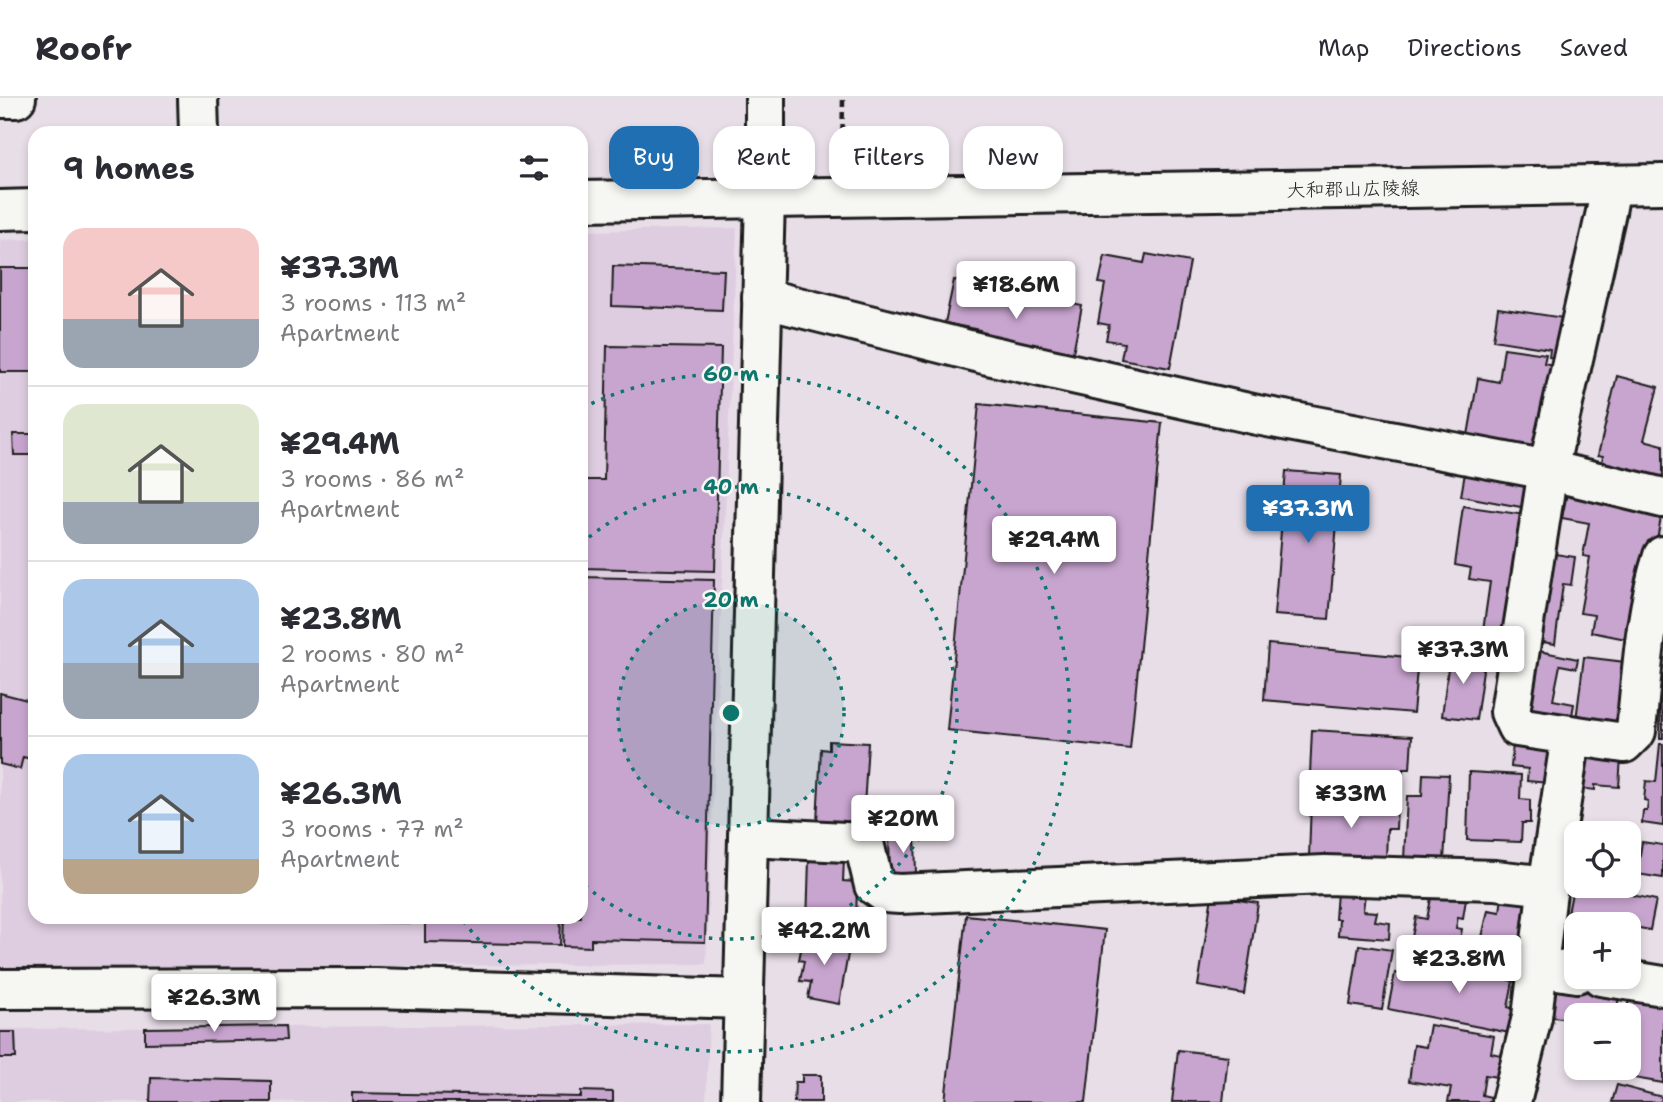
<!DOCTYPE html>
<html lang="en">
<head>
<meta charset="utf-8">
<style>
	:root { --surface:#fff; --page:#f2f2f3; --text:#2b2b33; --muted:#7c7c81; --line:#e1e1e2; --accent:#1f6fb2 }
	body { margin:0; font-family:"Shantell Sans","Klee One",sans-serif; background:var(--page); color:var(--text); height:100vh; display:flex; flex-direction:column; font-size:26px; white-space:nowrap }
	* { box-sizing:border-box; margin:0 }
	p { font-size:23px; color:var(--muted) }
	.icon { flex:none; width:38px; height:38px; fill:none; stroke:currentColor; stroke-width:2; stroke-linecap:round; stroke-linejoin:round }
	.map { position:relative; flex:1; overflow:hidden }
	.panel { position:absolute; left:28px; top:28px; width:560px; height:798px; display:flex; flex-direction:column; background:var(--surface); border-radius:21px; box-shadow:0 4px 10px #0003 }
	.panel>* { flex:none }
	.hud { position:absolute; left:609px; top:28px; width:665px; height:63px; display:flex; gap:14px }
	.tools { position:absolute; left:1564px; top:723px; display:grid; gap:14px }
	.tools a { display:grid; place-items:center; width:77px; height:77px; border-radius:14px; background:var(--surface); box-shadow:0 4px 10px #0003; font-size:35px }
	.price { position:absolute; translate:-50% -60px; padding:0 16px; border-radius:7px; background:#fff; color:#222; font-size:23px; line-height:46px; filter:drop-shadow(0 2px 4px #0008) }
	.price::after { content:''; position:absolute; left:50%; top:42px; width:21px; height:16px; margin-left:-10px; background:inherit; clip-path:polygon(0 0,100% 0,50% 100%) }
	.price.active { background:var(--accent); color:#fff }
	ul { padding:0; list-style:none }
	li { display:flex; align-items:center; gap:21px; height:175px; padding:0 35px }
	li+li { border-top:2px solid var(--line) }
	li span { display:grid; place-items:center; flex:none; width:196px; height:140px; border-radius:21px; color:#555 }
	li>.icon { margin-inline-start:auto }
	span .icon { width:84px; height:84px; fill:#fffc; stroke-width:1 }
	li b { font-size:30px }
	h2 { display:flex; justify-content:space-between; align-items:center; height:84px; padding:0 35px; font-size:30px }
	.chip { padding:0 24px; border-radius:21px; background:var(--surface); box-shadow:0 4px 10px #0003; font-size:24px; line-height:63px }
	.chip.active { background:var(--accent); color:#fff }
	header { display:flex; align-items:center; gap:42px; box-sizing:border-box; height:98px; padding:0 35px; background:var(--surface); border-bottom:2px solid var(--line) }
	header strong { font-size:33px }
	nav { display:flex; gap:38px; margin-inline-start:auto; font-size:24px }
	.map>svg:first-child { display:block }
	.built { fill:#decde0 }
	.building { fill:#c8a5cf; stroke:#1c1c1c; stroke-width:2 }
	.lines { fill:none; stroke-linecap:round; stroke-linejoin:round }
	.minor-casing { stroke:#1c1c1c; stroke-width:44 }
	.tertiary-casing { stroke:#1c1c1c; stroke-width:44 }
	.secondary-casing { stroke:#1c1c1c; stroke-width:44 }
	.path { stroke:#1c1c1c; stroke-width:4.5; stroke-dasharray:7 5; stroke-linecap:butt }
	.minor { stroke:#f6f6f2; stroke-width:38 }
	.tertiary { stroke:#f6f6f2; stroke-width:38 }
	.secondary { stroke:#f6f6f2; stroke-width:38 }
	.ring { fill:none; stroke:#0f766e; stroke-width:3.5; stroke-dasharray:3.5 7 }
	.labels { text-anchor:middle; dominant-baseline:central; stroke-width:5; stroke-linejoin:round; paint-order:stroke }
	.street-label { font-size:19px; fill:#1c1c1c; stroke:#f6f6f2 }
	.centre { fill:#0f766e; stroke:#f6f6f2; stroke-width:3.5 }
	.ring-label { font-size:21px; text-anchor:middle; font-weight:bold; fill:#0f766e; stroke:#f6f6f2; stroke-width:5; stroke-linejoin:round; paint-order:stroke }
</style>
</head>
<body>
<header>
<strong>Roofr</strong>
<nav><a>Map</a><a>Directions</a><a>Saved</a></nav>
</header>
<div class="map">
<svg width="1663" height="1004" viewBox="0 0 1663 1004">
	<rect width="100%" height="100%" fill="#e8dee8"/>
	<filter id="ink" filterUnits="userSpaceOnUse"><feTurbulence type="fractalNoise" baseFrequency=".0143" numOctaves="2"/><feDisplacementMap in="SourceGraphic" scale="14" xChannelSelector="R" yChannelSelector="G"/><feConvolveMatrix kernelMatrix="1 2 1 2 8 2 1 2 1" color-interpolation-filters="sRGB"/></filter>
	<g filter="url(#ink)">
		<!-- built -->
		<g class="built">
			<path d="M737,130L706,866L0,871V142L35,141V819H581V133Z"/>
			<path d="M709,926L706,1004H0V931Z"/>
		</g>
		<!-- building -->
		<g class="building">
			<path d="M1146,156L1190,164L1170,270L1121,261L1124,245L1106,242L1109,227L1098,225L1105,186L1099,185L1105,158L1144,165Z"/>
			<path d="M613,168L724,172L722,212L612,208Z"/>
			<rect x="0" y="170" width="35" height="104"/>
			<path d="M954,182L1082,208L1071,265L978,247L980,232L945,225Z"/>
			<path d="M1498,210L1570,221L1564,262L1549,259L1550,251L1493,242Z"/>
			<path d="M607,248L721,250L715,473L581,470V382H604Z"/>
			<path d="M1504,250L1546,256L1544,265L1557,268L1543,355L1467,343L1478,280L1499,284Z"/>
			<path d="M1617,278L1658,289L1644,342L1663,347V384L1601,369L1603,358L1598,357Z"/>
			<path d="M979,306L1162,325L1130,651L947,632Z"/>
			<path d="M13,336H35V357H14Z"/>
			<path d="M1286,373L1341,377L1329,521L1274,517Z"/>
			<path d="M1465,375L1536,387L1532,411L1461,398Z"/>
			<path d="M1568,390L1663,408L1655,453L1631,542L1591,534L1594,517L1580,515L1590,459L1583,458L1589,425L1562,420Z"/>
			<path d="M1463,408L1526,417L1508,551L1481,547L1490,484L1469,481L1471,470L1455,467Z"/>
			<path d="M1555,456L1575,459L1571,487L1563,486L1555,546L1542,544Z"/>
			<path d="M581,479L714,482L705,844L591,841V849L563,848L564,819H581Z"/>
			<path d="M1268,546L1418,560L1413,615L1264,602Z"/>
			<path d="M1539,553L1578,561L1576,570L1560,567L1553,602L1574,606L1571,623L1528,614Z"/>
			<path d="M1450,554L1485,558L1476,622L1442,618Z"/>
			<path d="M1584,559L1633,565L1630,629L1576,622Z"/>
			<path d="M1661,578H1663V640H1660Z"/>
			<path d="M0,595L35,604V662L23,659L20,671L0,666Z"/>
			<path d="M1312,632L1412,638L1410,671H1403L1402,681L1310,676Z"/>
			<path d="M829,643L868,645L863,725L817,723L821,651L829,652Z"/>
			<path d="M1513,645L1553,649L1549,685L1527,683L1528,671L1511,669Z"/>
			<path d="M1660,646H1663V728L1642,725L1643,713H1647L1648,703L1644,702L1646,683L1656,684Z"/>
			<path d="M1583,654L1621,658L1619,689L1595,687V692L1578,690Z"/>
			<path d="M1469,674L1521,677L1520,701L1530,702V725H1522L1521,744L1467,742Z"/>
			<path d="M1423,676L1449,677L1444,763L1404,762L1407,698H1422Z"/>
			<path d="M1311,704L1397,707L1396,731H1387L1386,763L1309,759Z"/>
			<path d="M915,737L916,777H890L889,738Z"/>
			<path d="M1642,744L1663,747V780L1637,776Z"/>
			<path d="M809,761H844L843,783L857,784L856,827L807,826Z"/>
			<path d="M1575,780H1577V788H1613L1612,793L1656,802L1650,832L1629,828V826H1577V836L1572,835L1574,827L1566,825Z"/>
			<path d="M1337,794L1365,796L1363,813L1377,814L1375,823L1390,825L1389,841L1338,837L1339,821H1335Z"/>
			<path d="M1432,795L1466,801L1463,820L1458,819L1456,830L1462,831L1459,848L1412,839L1416,819L1427,821Z"/>
			<path d="M1529,796L1519,851L1481,844L1488,812L1500,814L1502,799Z"/>
			<path d="M1212,798L1258,805L1244,896L1198,888Z"/>
			<path d="M966,817L1105,832L1086,1004H945Z"/>
			<path d="M239,819H424V825L239,822Z"/>
			<path d="M425,819H561L560,847L425,844Z"/>
			<path d="M804,836L850,845L839,906L808,900L811,884L800,883L804,863L799,862Z"/>
			<path d="M1359,847L1392,852L1382,912L1350,907Z"/>
			<path d="M1447,855L1505,867L1502,880L1513,883L1508,909L1515,911L1510,935L1388,911L1395,875L1442,884Z"/>
			<path d="M1555,883L1620,892L1616,917H1577V922L1545,918Z"/>
			<path d="M1630,895L1663,901V985L1617,977L1618,970H1629V917H1626Z"/>
			<path d="M1430,927L1494,938L1491,955L1501,957L1497,979L1485,977L1482,997L1495,1000L1494,1004H1448L1451,990L1409,983L1414,947L1426,949Z"/>
			<path d="M285,928L286,942L145,945V930Z"/>
			<path d="M0,934H15L16,960H0Z"/>
			<path d="M1178,952L1228,958L1223,1004H1172Z"/>
			<path d="M802,977H821V1004H794L795,984H802Z"/>
			<path d="M151,980L271,983V1004H150Z"/>
			<path d="M1617,987L1662,999L1661,1004H1612Z"/>
			<path d="M581,993L613,994V1004H352V995L581,999Z"/>
		</g>
		<g class="lines">
			<defs>
				<g id="minor">
					<path d="M198,0L199,35"/>
					<path d="M1611,87L1606,114L1548,372L1510,614L1517,629L1624,645L1636,633C1642,574 1645,514 1663,458"/>
					<path d="M762,200L988,257L1257,317L1548,372L1663,400"/>
					<path d="M748,739L864,745L874,787L885,795L900,796L1325,777L1495,782L1549,788"/>
					<path d="M1538,869L1577,875"/>
					<path d="M1601,878L1663,888"/>
					<path d="M0,891L375,890L744,901"/>
					<path d="M1511,1004L1532,919L1546,802L1571,638"/>
				</g>
				<path id="tertiary" d="M741,1004L765,100V0"/>
				<g id="secondary">
					<path d="M0,0H16"/>
					<path d="M581,103L1663,86"/>
					<path d="M0,112L35,111"/>
				</g>
			</defs>
			<!-- minor casing -->
			<use href="#minor" class="minor-casing"/>
			<!-- tertiary casing -->
			<use href="#tertiary" class="tertiary-casing"/>
			<!-- secondary casing -->
			<use href="#secondary" class="secondary-casing"/>
			<!-- path -->
			<path class="path" d="M842,57L843,2"/>
			<!-- minor -->
			<use href="#minor" class="minor"/>
			<!-- tertiary -->
			<use href="#tertiary" class="tertiary"/>
			<!-- secondary -->
			<use href="#secondary" class="secondary"/>
		</g>
	</g>
	<!-- distance rings -->
	<circle cx="731" cy="615" r="113" fill="#0f766e" fill-opacity=".12"/>
	<g class="ring">
		<circle cx="731" cy="615" r="113"/>
		<path d="M581 446A226 226 0 1 1 581 784"/>
		<path d="M582 310A339 339 0 1 1 460 819"/>
	</g>
	<g class="labels">
		<!-- street labels -->
		<g class="street-label">
			<text transform="translate(1353 91) rotate(-1)">大和郡山広陵線</text>
		</g>
	</g>
	<circle cx="731" cy="615" r="10" class="centre"/>
	<g class="ring-label">
		<text x="731" y="283">60 m</text>
		<text x="731" y="396">40 m</text>
		<text x="731" y="509">20 m</text>
	</g>
</svg>
<div class="tools">
<a><svg class="icon" aria-label="locate" viewBox="0 0 24 24"><circle cx="12" cy="12" r="6"/><path d="M12 2v4M12 18v4M2 12h4M18 12h4"/></svg></a>
<a>+</a>
<a>−</a>
</div>
<b class="price" style="left:1016px;top:223px">¥18.6M</b>
<b class="price active" style="left:1308px;top:447px">¥37.3M</b>
<b class="price" style="left:1054px;top:478px">¥29.4M</b>
<b class="price" style="left:1463px;top:588px">¥37.3M</b>
<b class="price" style="left:1351px;top:732px">¥33M</b>
<b class="price" style="left:903px;top:757px">¥20M</b>
<b class="price" style="left:824px;top:869px">¥42.2M</b>
<b class="price" style="left:1459px;top:897px">¥23.8M</b>
<b class="price" style="left:214px;top:936px">¥26.3M</b>
<div class="hud">
<a class="chip active">Buy</a>
<a class="chip">Rent</a>
<a class="chip">Filters</a>
<a class="chip">New</a>
</div>
<section class="panel">
<h2>9 homes<svg class="icon" aria-label="filters" viewBox="0 0 24 24"><path d="M4 7h16M4 17h16"/><circle cx="9" cy="7" r="2"/><circle cx="15" cy="17" r="2"/></svg></h2>
<ul>
<li><span style="background:linear-gradient(#f6c9c9 65%,#9aa5b1 0)"><svg class="icon" aria-label="home" viewBox="0 0 24 24"><path d="M3 11l9-7 9 7M6 9v11h12V9"/></svg></span><div><b>¥37.3M</b><p>3 rooms · 113 m²</p><p>Apartment</p></div></li>
<li><span style="background:linear-gradient(#dfe7d0 70%,#9aa5b1 0)"><svg class="icon" aria-label="home" viewBox="0 0 24 24"><path d="M3 11l9-7 9 7M6 9v11h12V9"/></svg></span><div><b>¥29.4M</b><p>3 rooms · 86 m²</p><p>Apartment</p></div></li>
<li><span style="background:linear-gradient(#a9c7e8 60%,#9aa5b1 0)"><svg class="icon" aria-label="home" viewBox="0 0 24 24"><path d="M3 11l9-7 9 7M6 9v11h12V9"/></svg></span><div><b>¥23.8M</b><p>2 rooms · 80 m²</p><p>Apartment</p></div></li>
<li><span style="background:linear-gradient(#a9c7e8 75%,#b9a48a 0)"><svg class="icon" aria-label="home" viewBox="0 0 24 24"><path d="M3 11l9-7 9 7M6 9v11h12V9"/></svg></span><div><b>¥26.3M</b><p>3 rooms · 77 m²</p><p>Apartment</p></div></li>
</ul>
</section>
</div>
</body>
</html>
